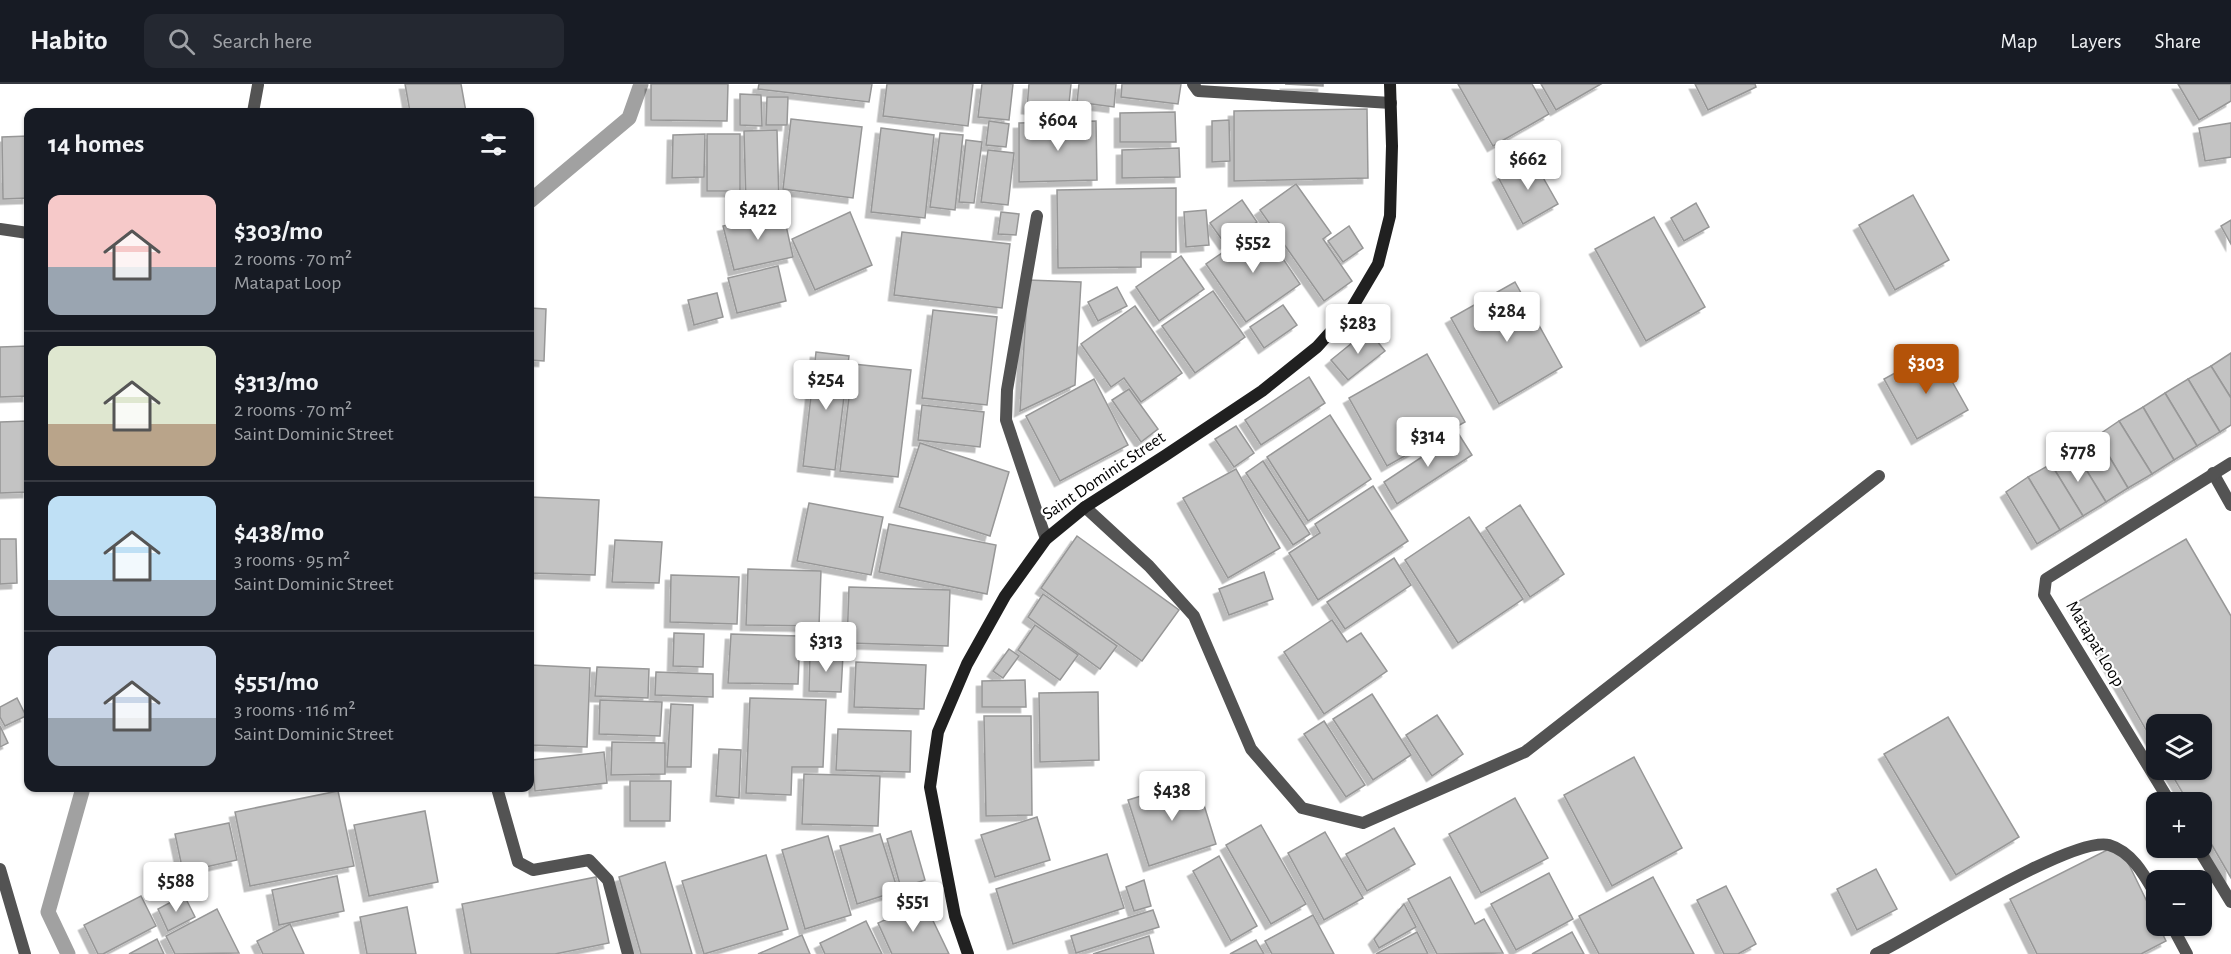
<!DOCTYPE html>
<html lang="en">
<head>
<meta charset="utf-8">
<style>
	:root { --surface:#171b24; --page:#242831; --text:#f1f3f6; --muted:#9ea1a6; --line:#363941; --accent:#b45309 }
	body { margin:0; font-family:"Alegreya Sans",sans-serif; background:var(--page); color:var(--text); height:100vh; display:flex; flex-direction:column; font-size:22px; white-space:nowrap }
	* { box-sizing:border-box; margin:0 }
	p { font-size:20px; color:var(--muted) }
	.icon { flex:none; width:33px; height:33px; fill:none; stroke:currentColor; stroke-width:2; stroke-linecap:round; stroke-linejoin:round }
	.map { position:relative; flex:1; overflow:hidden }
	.side { position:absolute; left:24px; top:24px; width:510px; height:684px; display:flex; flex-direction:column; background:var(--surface); border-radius:12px; box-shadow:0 2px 4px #0004 }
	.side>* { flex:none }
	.tools { position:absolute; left:2146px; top:630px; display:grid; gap:12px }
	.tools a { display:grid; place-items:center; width:66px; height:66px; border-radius:12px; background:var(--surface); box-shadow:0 2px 4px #0004; font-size:30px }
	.price { position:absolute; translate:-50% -51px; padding:0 14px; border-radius:6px; background:#fff; color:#222; font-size:20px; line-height:39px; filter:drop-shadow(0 2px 3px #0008) }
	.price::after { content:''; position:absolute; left:50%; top:36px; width:18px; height:14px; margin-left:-9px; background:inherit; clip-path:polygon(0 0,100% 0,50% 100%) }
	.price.selected { background:var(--accent); color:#fff }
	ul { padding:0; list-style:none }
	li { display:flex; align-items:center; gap:18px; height:150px; padding:0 24px }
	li+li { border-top:2px solid var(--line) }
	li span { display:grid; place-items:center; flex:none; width:168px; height:120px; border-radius:12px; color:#555 }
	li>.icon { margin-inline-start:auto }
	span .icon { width:72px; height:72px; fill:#fffc; stroke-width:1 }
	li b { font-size:26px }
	h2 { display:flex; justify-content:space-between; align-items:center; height:72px; padding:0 24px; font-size:26px }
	header { display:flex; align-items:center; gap:36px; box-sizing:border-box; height:84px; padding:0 30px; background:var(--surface); border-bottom:2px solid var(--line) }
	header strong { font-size:28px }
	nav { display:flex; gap:33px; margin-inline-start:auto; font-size:21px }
	.search { width:420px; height:54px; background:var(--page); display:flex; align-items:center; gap:15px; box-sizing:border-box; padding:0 21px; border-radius:12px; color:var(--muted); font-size:22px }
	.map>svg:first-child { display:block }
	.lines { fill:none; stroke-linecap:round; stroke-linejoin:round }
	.stream { stroke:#a1a1a1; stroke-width:15 }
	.building { fill:#c3c3c3; stroke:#979797; stroke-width:1.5; filter:url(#shadow) }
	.street { stroke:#535353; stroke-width:12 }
	.secondary { stroke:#202020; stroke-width:12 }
	.labels { text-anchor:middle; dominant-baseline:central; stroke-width:4.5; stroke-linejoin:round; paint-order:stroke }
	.street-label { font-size:18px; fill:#000; stroke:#fff }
</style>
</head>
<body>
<header>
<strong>Habito</strong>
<div class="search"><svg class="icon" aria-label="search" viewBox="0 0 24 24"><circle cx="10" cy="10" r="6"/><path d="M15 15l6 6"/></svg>Search here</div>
<nav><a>Map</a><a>Layers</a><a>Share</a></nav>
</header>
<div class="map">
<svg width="2231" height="870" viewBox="0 0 2231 870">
	<defs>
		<filter id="shadow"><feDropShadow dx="-5.5" dy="5.5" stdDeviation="0" flood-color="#0004"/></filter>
	</defs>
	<rect width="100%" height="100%" fill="#fff"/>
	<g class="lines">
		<!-- stream -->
		<g class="stream">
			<path d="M530,117L629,34L641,0"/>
			<path d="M68,870L48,828L83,704"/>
		</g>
	</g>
	<!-- building -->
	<g class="building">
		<path d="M405,0H461L466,28H410Z"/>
		<path d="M651,0H728L727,37L651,36Z"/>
		<path d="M759,0H872L869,18L758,5Z"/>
		<path d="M887,0H973L968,42L883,32Z"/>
		<path d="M982,0H1013L1009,36L978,33Z"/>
		<path d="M1029,0H1071L1068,30L1027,24Z"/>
		<path d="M1079,0H1116L1114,23L1077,18Z"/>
		<path d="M1122,0H1181L1178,20L1121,13Z"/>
		<path d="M1285,0H1323V2Z"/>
		<path d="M1458,0H1532L1549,30L1493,62Z"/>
		<path d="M1541,0H1601L1556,26Z"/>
		<path d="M1695,0H1755L1756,3L1708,26Z"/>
		<path d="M2178,0H2231V17L2199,36Z"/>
		<path d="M740,10L761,11L762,42L740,41Z"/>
		<path d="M767,13H788L787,41H766Z"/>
		<path d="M1367,25L1368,94L1234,97V27Z"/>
		<path d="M1175,28L1176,58H1120V29Z"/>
		<path d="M791,35L862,43L853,114L783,105Z"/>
		<path d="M1229,36L1230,77L1212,78V37Z"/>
		<path d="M989,37L1009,40L1006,63L986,61Z"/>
		<path d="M1096,37L1097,96L1019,98V39Z"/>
		<path d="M2231,39V73L2205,77L2199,44Z"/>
		<path d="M881,44L934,51L925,134L871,128Z"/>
		<path d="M777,46L779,120L746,121L744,47Z"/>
		<path d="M940,49L963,51L955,126L930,123Z"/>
		<path d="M705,50L704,93L672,94L673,51Z"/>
		<rect x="707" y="50" width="33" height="57"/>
		<path d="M28,52V114L3,115L2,53Z"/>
		<path d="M966,56L982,58L974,119L959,118Z"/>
		<path d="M1179,64L1180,93L1122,94V66Z"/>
		<path d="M988,66L1014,69L1008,121L981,118Z"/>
		<path d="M1532,74L1558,120L1523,140L1498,93Z"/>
		<path d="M1296,100L1331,149L1323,155L1352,197L1324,217L1260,126Z"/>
		<path d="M1176,104V168H1141V183L1058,184L1057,106Z"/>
		<path d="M1913,111L1949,176L1895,206L1859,141Z"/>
		<path d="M1242,116L1257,138L1225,160L1210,139Z"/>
		<path d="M1696,119L1709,143L1684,157L1671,134Z"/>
		<path d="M1206,126L1209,161L1186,163L1184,128Z"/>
		<path d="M783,128L793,173L734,186L723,142Z"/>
		<path d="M850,128L872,181L815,206L792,155Z"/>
		<path d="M1001,128L1019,130L1016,151L998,150Z"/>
		<path d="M1654,133L1705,223L1646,257L1595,165Z"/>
		<path d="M2231,136V160L2221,142Z"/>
		<path d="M1261,142L1300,200L1246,238L1206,180Z"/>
		<path d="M1349,142L1363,164L1343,178L1328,157Z"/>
		<path d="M902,148L1010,160L1002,224L894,211Z"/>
		<path d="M1181,172L1204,205L1159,237L1136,203Z"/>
		<path d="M778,182L786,217L737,229L728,194Z"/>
		<path d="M1028,196L1081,198L1075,301L1020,327Z"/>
		<path d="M1515,198L1562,283L1499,320L1451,234Z"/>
		<path d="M1117,203L1127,222L1098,237L1088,218Z"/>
		<path d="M1213,207L1245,253L1195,289L1162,242Z"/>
		<path d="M717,209L723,233L694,241L688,216Z"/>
		<path d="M1283,221L1297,241L1264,264L1250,243Z"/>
		<path d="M1135,222L1182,289L1141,318L1124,294L1111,303L1081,260Z"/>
		<path d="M530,224L546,225L544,277L530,276Z"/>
		<path d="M933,226L997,233L987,321L922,314Z"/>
		<path d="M1368,246L1385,267L1348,296L1331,276Z"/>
		<path d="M28,262V312L0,313V263Z"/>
		<path d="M1935,267L1968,326L1917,355L1884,295Z"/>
		<path d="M816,268L849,272L835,386L803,382Z"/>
		<path d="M2231,269V314L2211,282Z"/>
		<path d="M1427,270L1465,338L1387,382L1349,314Z"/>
		<path d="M853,280L911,286L898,393L840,387Z"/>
		<path d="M2211,282L2231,314V341L2220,348L2188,295Z"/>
		<path d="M1309,293L1325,319L1261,361L1245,336Z"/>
		<path d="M1094,295L1128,361L1060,397L1026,332Z"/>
		<path d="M2188,295L2220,348L2197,362L2165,309Z"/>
		<path d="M1129,305L1158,345L1141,358L1112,316Z"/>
		<path d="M2165,309L2197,362L2174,376L2143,323Z"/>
		<path d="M922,321L984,328L980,363L918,356Z"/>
		<path d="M2143,323L2174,376L2152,390L2119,337Z"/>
		<path d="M1330,331L1371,395L1308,437L1267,373Z"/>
		<path d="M28,337V408L0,409V338Z"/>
		<path d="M2119,337L2152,390L2128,404L2097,352Z"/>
		<path d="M1236,342L1254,369L1234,383L1215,355Z"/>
		<path d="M1458,349L1472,371L1397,420L1384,398Z"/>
		<path d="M2097,352L2128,404L2106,418L2074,366Z"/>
		<path d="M920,359L1009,388L990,452L899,423Z"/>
		<path d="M2074,366L2106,418L2083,432L2051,380Z"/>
		<path d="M1263,377L1310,450L1293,461L1246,389Z"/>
		<path d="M2051,380L2083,432L2060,446L2028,393Z"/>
		<path d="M1236,385L1280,464L1228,494L1183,414Z"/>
		<path d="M2028,393L2060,446L2037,460L2006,408Z"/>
		<path d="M1373,402L1408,457L1318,516L1289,469L1320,449L1315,440Z"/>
		<path d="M530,413L599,416L595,491L530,489Z"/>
		<path d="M809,419L883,433L871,491L797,477Z"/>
		<path d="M1520,421L1564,490L1530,513L1486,444Z"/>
		<path d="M1469,433L1523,515L1458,559L1405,476Z"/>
		<path d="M889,440L996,461L987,510L879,488Z"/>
		<path d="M1077,452L1179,526L1142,577L1041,504Z"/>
		<path d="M0,455H16L17,499L0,500Z"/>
		<path d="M2186,455L2231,532V794L2202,744V718H2188L2169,686H2202V640H2157V665L2074,520Z"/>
		<path d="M615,456L662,458L659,499L612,498Z"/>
		<path d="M1394,474L1411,501L1345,545L1327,518Z"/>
		<path d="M748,485L821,487L819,542L746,541Z"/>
		<path d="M1264,488L1273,515L1229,531L1219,505Z"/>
		<path d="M671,491L739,493L737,540L670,538Z"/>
		<path d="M849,503L950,506L948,562L847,559Z"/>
		<path d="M1043,510L1117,562L1100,585L1028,533Z"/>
		<path d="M1332,536L1347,558L1361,549L1387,587L1324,630L1284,568Z"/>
		<path d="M1035,541L1078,571L1060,596L1018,566Z"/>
		<path d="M674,549L704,550L703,583L673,582Z"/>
		<path d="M731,550L800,552L798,600L728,599Z"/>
		<path d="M1009,565L1019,572L1003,594L993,587Z"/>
		<path d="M810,570L843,571L841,608L809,607Z"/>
		<path d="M856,578L926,581L924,625L854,623Z"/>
		<path d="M530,581L590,584L587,663L530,661Z"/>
		<path d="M597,583L649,585L648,614L595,612Z"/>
		<path d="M656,588L713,590V613L655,611Z"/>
		<path d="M1025,596L1026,623H982V597Z"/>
		<path d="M1098,608L1099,676L1040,678L1039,609Z"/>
		<path d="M1372,610L1411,671L1373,696L1333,635Z"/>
		<path d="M17,614L26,632L5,642L0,633V623Z"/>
		<path d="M750,614L826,616L823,683H792L791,711L746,709Z"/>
		<path d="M600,616L662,618L660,652L599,650Z"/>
		<path d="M671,620L693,621L691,683H667Z"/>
		<path d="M1437,631L1463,670L1432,692L1406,651Z"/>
		<path d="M984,632H1031L1032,731L986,732Z"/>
		<path d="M1948,633L2019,753L1956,791L1884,670Z"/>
		<path d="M1324,637L1365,701L1346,713L1304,650Z"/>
		<path d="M0,642L8,659L0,663Z"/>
		<path d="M838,645L911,647L910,688L836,686Z"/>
		<path d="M612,658L665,659V690L611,691Z"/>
		<path d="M719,665L741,666L739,714L716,712Z"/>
		<path d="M604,668L607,699L535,707L532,676Z"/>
		<path d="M1634,673L1682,764L1612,802L1564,711Z"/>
		<path d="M804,690L880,692L878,742L802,740Z"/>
		<path d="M1196,695L1216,760L1149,782L1128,716Z"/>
		<path d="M630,697H671L670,737H630Z"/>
		<path d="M338,707L354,782L250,802L235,728Z"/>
		<path d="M1515,714L1548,774L1481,809L1449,750Z"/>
		<path d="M425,727L438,798L369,812L354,741Z"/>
		<path d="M1037,733L1050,776L995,793L981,751Z"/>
		<path d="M229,739L237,776L183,788L175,750Z"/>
		<path d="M1261,741L1306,820L1271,840L1226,761Z"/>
		<path d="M1394,744L1415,780L1367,807L1346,770Z"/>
		<path d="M911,747L925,796L901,804L887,755Z"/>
		<path d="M1325,748L1363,814L1324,836L1288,769Z"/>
		<path d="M880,750L898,807L857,820L840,762Z"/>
		<path d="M828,752L851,831L805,845L782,766Z"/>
		<path d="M2119,760L2166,857L2141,870H2037L2010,815Z"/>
		<path d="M1107,770L1124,824L1013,860L996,805Z"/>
		<path d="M766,771L788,845L704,870L682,797Z"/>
		<path d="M1219,772L1257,842L1231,857L1193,787Z"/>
		<path d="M665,778L692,870H641L619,793Z"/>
		<path d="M1876,785L1897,825L1857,846L1837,805Z"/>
		<path d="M1549,789L1573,835L1516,866L1491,820Z"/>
		<path d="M337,792L344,827L279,841L272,806Z"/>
		<path d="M596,793L609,859L555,870H471L462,820Z"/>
		<path d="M1450,793L1475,840L1484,835L1503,869L1437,870L1408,815Z"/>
		<path d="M1653,793L1694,870H1599L1579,832Z"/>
		<path d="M1144,796L1151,822L1134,827L1126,803Z"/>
		<path d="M1726,802L1756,860L1738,870H1724L1697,816Z"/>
		<path d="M184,811L195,833L168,847L158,825Z"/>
		<path d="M141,812L156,842L103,870H98L84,841Z"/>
		<path d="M924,818L949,870H892L878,839Z"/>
		<path d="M1404,820L1416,843L1379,864L1374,855Z"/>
		<path d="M407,823L416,870H367L360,833Z"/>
		<path d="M217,825L239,869L175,870L166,852Z"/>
		<path d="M1153,826L1159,843L1076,869L1071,852Z"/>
		<path d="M1313,831L1334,870H1272L1265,857Z"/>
		<path d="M866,837L882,870H825L820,859Z"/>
		<path d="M290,840L304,870H263L257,857Z"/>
		<path d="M1417,848L1428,870H1376Z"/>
		<path d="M1572,848L1584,870H1532Z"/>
		<path d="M802,851L810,870H758Z"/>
		<path d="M1149,852L1154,870H1093Z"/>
		<path d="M157,855L164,870H129Z"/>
		<path d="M1256,856L1264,870H1230Z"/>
	</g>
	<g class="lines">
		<!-- street -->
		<g class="street">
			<path d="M1193,0L1198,7L1391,19"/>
			<path d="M253,28L258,1"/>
			<path d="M1037,132L1007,306L1006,336L1046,455"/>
			<path d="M0,145L28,149"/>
			<path d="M2213,389L2231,421"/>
			<path d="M1085,423L1149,482L1194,532L1251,665L1302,724L1363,739L1525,668L1879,392"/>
			<path d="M497,704L518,778L533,786L589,776L608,796L628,870"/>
			<path d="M2170,718L2044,511L2046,495L2231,379"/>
			<path d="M2198,764L2231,818"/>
			<path d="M0,785L25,870"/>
			<path d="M2172,842L2187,870"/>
			<path d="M1876,870C1917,850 2073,751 2109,761C2133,768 2146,794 2157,813"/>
		</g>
		<!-- secondary -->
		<path class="secondary" d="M968,870L955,832L930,703L938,648L967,580L1005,512L1046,455L1085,423L1166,371L1262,307L1317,263L1352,224L1378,180L1390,132L1392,62L1390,0"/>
	</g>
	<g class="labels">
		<!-- street labels -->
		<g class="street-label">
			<text transform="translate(1104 392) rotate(-34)">Saint Dominic Street</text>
			<text transform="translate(2095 560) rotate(59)">Matapat Loop</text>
		</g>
	</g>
</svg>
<div class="tools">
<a><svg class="icon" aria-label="layers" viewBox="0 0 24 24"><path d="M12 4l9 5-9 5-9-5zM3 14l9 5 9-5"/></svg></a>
<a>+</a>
<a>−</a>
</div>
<b class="price" style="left:1058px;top:68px">$604</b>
<b class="price" style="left:1528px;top:107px">$662</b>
<b class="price" style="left:758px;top:157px">$422</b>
<b class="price" style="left:1253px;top:190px">$552</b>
<b class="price" style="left:1507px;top:259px">$284</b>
<b class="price" style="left:1358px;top:271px">$283</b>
<b class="price selected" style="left:1926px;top:311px">$303</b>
<b class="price" style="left:826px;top:327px">$254</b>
<b class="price" style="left:1428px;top:384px">$314</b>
<b class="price" style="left:2078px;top:399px">$778</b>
<b class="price" style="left:826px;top:589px">$313</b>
<b class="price" style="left:1172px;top:738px">$438</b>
<b class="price" style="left:176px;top:829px">$588</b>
<b class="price" style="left:913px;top:849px">$551</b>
<section class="side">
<h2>14 homes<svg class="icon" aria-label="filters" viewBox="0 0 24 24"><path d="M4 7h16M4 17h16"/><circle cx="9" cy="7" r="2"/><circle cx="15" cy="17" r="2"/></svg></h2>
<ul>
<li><span style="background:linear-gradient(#f6c9c9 60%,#9aa5b1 0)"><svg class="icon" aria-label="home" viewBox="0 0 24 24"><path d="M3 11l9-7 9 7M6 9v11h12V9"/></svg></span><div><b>$303/mo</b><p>2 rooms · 70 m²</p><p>Matapat Loop</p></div></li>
<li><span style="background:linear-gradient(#dfe7d0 65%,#b9a48a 0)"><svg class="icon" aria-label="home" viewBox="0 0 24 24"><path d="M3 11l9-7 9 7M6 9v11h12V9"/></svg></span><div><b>$313/mo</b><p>2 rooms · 70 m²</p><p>Saint Dominic Street</p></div></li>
<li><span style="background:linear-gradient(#bfe0f5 70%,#9aa5b1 0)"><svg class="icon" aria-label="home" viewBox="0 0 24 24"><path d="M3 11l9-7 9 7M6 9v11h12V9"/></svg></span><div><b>$438/mo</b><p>3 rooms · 95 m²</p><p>Saint Dominic Street</p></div></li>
<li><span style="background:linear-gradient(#c9d6e8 60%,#9aa5b1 0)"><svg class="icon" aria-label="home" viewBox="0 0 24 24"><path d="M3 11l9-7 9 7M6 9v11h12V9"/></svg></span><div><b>$551/mo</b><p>3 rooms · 116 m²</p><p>Saint Dominic Street</p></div></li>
</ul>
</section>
</div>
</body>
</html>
